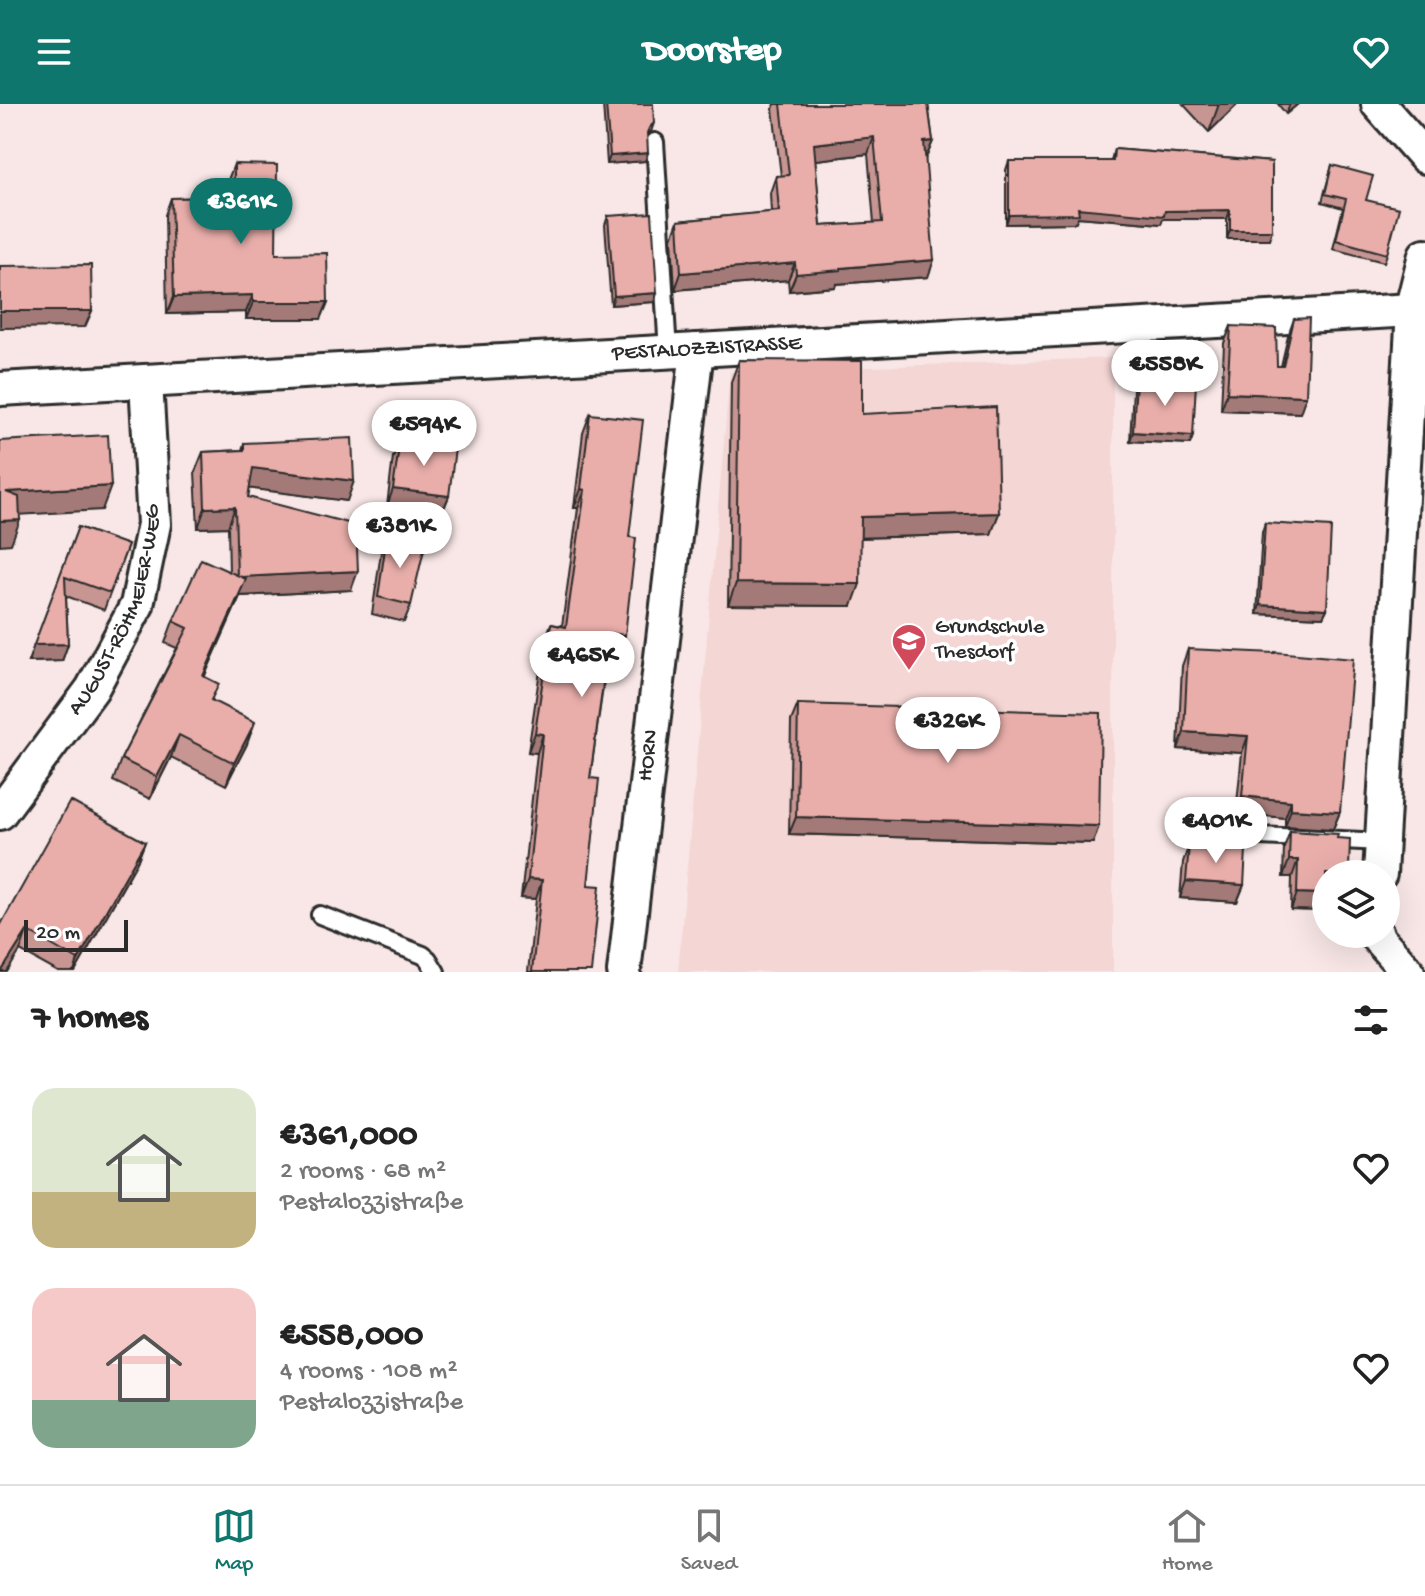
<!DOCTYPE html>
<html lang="en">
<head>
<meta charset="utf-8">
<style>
	:root { --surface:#fff; --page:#f6f6f6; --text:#222; --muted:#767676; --line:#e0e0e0; --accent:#0f766e }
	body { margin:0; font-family:"Gochi Hand",sans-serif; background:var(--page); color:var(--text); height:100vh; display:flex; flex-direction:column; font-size:30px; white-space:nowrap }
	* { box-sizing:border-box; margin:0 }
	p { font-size:26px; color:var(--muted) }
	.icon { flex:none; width:44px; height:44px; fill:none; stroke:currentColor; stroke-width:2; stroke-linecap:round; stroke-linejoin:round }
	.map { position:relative; height:868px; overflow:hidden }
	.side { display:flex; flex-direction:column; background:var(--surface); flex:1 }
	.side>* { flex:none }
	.tools { position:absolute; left:1312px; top:756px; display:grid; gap:16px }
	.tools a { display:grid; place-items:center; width:88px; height:88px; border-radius:50%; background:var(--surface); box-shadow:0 8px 32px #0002; font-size:40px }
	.scale { position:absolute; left:24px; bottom:20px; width:104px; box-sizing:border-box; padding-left:8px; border:4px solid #2b2b2b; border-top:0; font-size:22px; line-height:28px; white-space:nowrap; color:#2b2b2b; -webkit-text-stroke:6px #fff; paint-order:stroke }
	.price { position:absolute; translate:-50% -68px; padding:0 18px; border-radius:28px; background:#fff; color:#222; font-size:26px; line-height:52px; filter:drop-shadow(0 2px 4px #0008) }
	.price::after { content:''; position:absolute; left:50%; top:48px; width:24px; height:18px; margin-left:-12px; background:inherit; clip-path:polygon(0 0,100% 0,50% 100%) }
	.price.current { background:var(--accent); color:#fff }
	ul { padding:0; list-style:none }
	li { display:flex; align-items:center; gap:24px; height:200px; padding:0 32px }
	li span { display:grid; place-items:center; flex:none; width:224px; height:160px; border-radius:24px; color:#555 }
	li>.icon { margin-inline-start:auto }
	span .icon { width:96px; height:96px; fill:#fffc; stroke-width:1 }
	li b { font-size:34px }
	h2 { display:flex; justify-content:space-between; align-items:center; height:96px; padding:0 32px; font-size:34px }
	header { display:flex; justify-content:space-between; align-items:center; height:104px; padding:0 32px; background:var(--accent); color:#fff; font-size:36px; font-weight:700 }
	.tabs { display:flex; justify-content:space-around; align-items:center; height:112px; border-top:2px solid var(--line); background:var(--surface); font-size:22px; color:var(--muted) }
	.tabs a { display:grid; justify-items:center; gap:4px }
	.tabs .current { color:var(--accent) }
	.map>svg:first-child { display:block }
	.built { fill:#f4d6d4 }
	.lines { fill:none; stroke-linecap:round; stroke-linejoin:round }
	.service-casing { stroke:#2b2b2b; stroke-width:22 }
	.minor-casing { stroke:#2b2b2b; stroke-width:38 }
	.service { stroke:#fff; stroke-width:16 }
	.minor { stroke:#fff; stroke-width:32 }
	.wall { fill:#c89692; stroke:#2b2b2b; stroke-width:2; fill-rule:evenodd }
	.shaded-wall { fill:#a37a77; stroke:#2b2b2b; stroke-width:2 }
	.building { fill:#e9aeaa; stroke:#2b2b2b; stroke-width:2; fill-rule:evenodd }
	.labels { text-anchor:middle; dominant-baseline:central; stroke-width:7; stroke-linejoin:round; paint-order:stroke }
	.street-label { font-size:22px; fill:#2b2b2b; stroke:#fff }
	.poi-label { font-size:22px; fill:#2b2b2b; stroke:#fff; text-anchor:start }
</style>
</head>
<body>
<header><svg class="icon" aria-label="menu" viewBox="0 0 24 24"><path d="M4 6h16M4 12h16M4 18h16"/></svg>Doorstep<svg class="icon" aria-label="heart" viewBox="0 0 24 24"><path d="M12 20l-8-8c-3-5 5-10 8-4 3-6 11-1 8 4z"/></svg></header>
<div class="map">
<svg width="1425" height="868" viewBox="0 0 1425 868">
	<rect width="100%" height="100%" fill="#f8e7e6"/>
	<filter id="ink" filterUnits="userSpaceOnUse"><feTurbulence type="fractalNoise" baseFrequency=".0125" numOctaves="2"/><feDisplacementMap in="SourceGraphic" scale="16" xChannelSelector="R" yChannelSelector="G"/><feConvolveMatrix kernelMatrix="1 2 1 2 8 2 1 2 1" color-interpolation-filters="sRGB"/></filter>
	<g filter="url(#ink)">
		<!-- built -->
		<path class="built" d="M1113,254V868H678L730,268Z"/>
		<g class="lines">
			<defs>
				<g id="service">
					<path d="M655,38L668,248"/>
					<path d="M1218,730L1382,738"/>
					<path d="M320,811L423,851L428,855L436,868"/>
				</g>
				<g id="minor">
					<path d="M1378,0L1425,53"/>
					<path id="s1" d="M0,285L1413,206"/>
					<path id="s2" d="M0,709L92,585L137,501L154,420L146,277"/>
					<path d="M1380,770L1413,206L1414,195L1425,151"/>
					<path d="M1377,830L1376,832L1408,868"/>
					<path id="s3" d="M624,868L697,246"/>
				</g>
			</defs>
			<!-- service casing -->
			<use href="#service" class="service-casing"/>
			<!-- minor casing -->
			<use href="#minor" class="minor-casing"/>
			<!-- service -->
			<use href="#service" class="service"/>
			<!-- minor -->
			<use href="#minor" class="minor"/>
		</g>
		<!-- wall -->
		<g class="wall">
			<path d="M603,0H653L651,28L647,31L645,57L607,60Z"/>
			<path d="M775,0H928L933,37L926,54H925L928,173L836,180L835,183L789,187L788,176L675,186L672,134L678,117L771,108L770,89L776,72H781L773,5ZM868,50L874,119L821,122L815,56Z"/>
			<path d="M1183,0H1238L1209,28Z"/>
			<path d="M1278,0H1298L1286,10Z"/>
			<path d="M1114,45L1272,58L1269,135H1227V115H1163L1161,120L1078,113L1075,119L1006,120V66L1009,57H1111Z"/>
			<path d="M234,60L276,150L328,198L321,215H246V208L167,210L165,111L171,94L228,93V76Z"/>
			<path d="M1332,61L1366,96L1387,150L1384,158L1333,145L1343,104L1322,98Z"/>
			<path d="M608,112L657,189L654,198L611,201L605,121Z"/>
			<path d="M1294,215L1300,309L1221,306L1224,239L1231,222L1277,262H1281L1288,232Z"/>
			<path d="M739,256L862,310L999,409L991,430L860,434L852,502L728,501L731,278Z"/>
			<path d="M1136,276L1193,332L1190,340L1130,337L1133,285Z"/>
			<path d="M590,310L629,433L625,531L618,550L608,548L590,674L588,781L591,868H528L536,795L521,794L537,649L528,648L544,539L551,520L562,522L578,404H574L583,329Z"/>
			<path d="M400,336L449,392L442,409L387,402L393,353Z"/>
			<path d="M244,339L347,397L250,384L248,393L351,486L240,492L204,573L213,597L247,640L226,681L171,653L150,695L113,677L121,655L177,544L165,539L173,517L229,468L228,423L198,424L195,368L203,348L242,346Z"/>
			<path d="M1265,419L1327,505L1323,513L1257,510L1262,428Z"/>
			<path d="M78,423L128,441L104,506L66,492L68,540L62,557L28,558Z"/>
			<path d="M387,431L411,501L404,518L372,510L381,448Z"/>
			<path d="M1188,545L1340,708L1333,725L1285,722V714L1236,709L1242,649L1178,645L1182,562Z"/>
			<path d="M798,600L1093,739L789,730L791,617Z"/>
			<path d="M1290,727L1326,770V807L1291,806L1292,773H1283L1284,744Z"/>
			<path d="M145,738L137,758L75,868H58L20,847L0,822Z"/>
			<path d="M1189,741L1244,781L1237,798L1180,794L1183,758Z"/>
		</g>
		<!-- shaded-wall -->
		<g class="shaded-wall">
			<path d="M1219,0H1238L1209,28Z"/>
			<path d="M1290,0H1298L1286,10Z"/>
			<path d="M654,19L651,28L646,32L649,24Z"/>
			<path d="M874,33L868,50L808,57L814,40Z"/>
			<path d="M933,37L926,54L917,55L924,38Z"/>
			<path d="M648,49L645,57L607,60L610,52Z"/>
			<path d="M1078,104L1165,107L1230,106L1227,115H1163L1161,120L1078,113L1075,119L1006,120L1009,111Z"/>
			<path d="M1230,126H1272L1269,135H1227Z"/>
			<path d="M934,156L928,173L836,180L835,183L789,187L796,170L841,164Z"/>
			<path d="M795,159L788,176L675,186L681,169Z"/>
			<path d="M657,189L654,198L611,201L614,192Z"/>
			<path d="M253,191L246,208L167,210L174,193Z"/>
			<path d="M253,198H328L321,215H246Z"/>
			<path d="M0,207H92L85,223L0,224Z"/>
			<path d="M1227,289L1306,292L1300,309L1221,306Z"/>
			<path d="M1133,328L1193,332L1190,340L1130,337Z"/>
			<path d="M253,364L354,377L347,397L246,384Z"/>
			<path d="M111,382L102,406L0,412L6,388Z"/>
			<path d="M393,385L449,392L442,409L387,402Z"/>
			<path d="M581,385L585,386L578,404H574Z"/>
			<path d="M235,403L228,423L198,424L205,404Z"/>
			<path d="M999,409L991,430L853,434L861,413Z"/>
			<path d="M20,416L11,440L0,441V417Z"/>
			<path d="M358,467L351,486L240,492L195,594L237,473Z"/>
			<path d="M736,479L860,480L852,502L728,501Z"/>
			<path d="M1260,501L1327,505L1323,513L1257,510Z"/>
			<path d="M610,529L625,531L618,550L603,548Z"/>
			<path d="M68,540L62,557L28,558L34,541Z"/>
			<path d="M255,618L247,640L226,681L234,659Z"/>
			<path d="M1184,628L1248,632L1242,649L1178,645Z"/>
			<path d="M535,629L543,630L537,649L528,648Z"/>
			<path d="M179,631L171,653L150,695L157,673Z"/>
			<path d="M1242,692L1291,697L1285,714L1236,709Z"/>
			<path d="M1291,705L1340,708L1333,725L1285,722Z"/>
			<path d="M796,713L1099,722L1093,739L789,730Z"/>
			<path d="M145,738L137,758L75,868H74L78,856Z"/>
			<path d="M1289,756H1298L1292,773H1283Z"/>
			<path d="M1336,766H1349L1347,770H1334Z"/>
			<path d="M528,775L542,776L536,795L521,794Z"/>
			<path d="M1186,777L1244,781L1237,798L1180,794Z"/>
			<path d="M1297,789L1326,790V807L1291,806Z"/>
			<path d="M27,827L20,847L7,868H1Z"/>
		</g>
		<!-- building -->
		<g class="building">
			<path d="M606,0H653L654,19L649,24L647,29L648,49L610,52Z"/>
			<path d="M781,0H928L933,37L924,38L934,156L841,164V166L796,170L795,159L681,169L678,117L779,107L776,72L789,71ZM874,33L882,118L821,122L814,40Z"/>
			<path d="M1114,45L1272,58V126H1230V106L1165,107L1164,112L1078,104L1079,110L1009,111V57H1113Z"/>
			<path d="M234,60L277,61L276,150L327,149L328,198H253V191L174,193L171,94L234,93Z"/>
			<path d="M1332,61L1373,72L1366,96L1399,104L1387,150L1336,136L1346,95L1325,90Z"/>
			<path d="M652,109L657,189L614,192L608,112Z"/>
			<path d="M91,161L92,207H0V162Z"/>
			<path d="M1309,214L1306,292L1227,289L1231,222L1276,224L1277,262H1283L1294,215Z"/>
			<path d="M739,256L862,257V310L996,303L999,409L861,413L860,480L736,479Z"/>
			<path d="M1136,276L1196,279L1193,332L1133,328Z"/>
			<path d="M590,310L643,316L629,433L636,434L625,531L610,529L590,674L599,675L588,781L600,782L591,868H532L542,776L528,775L543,630L535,629L551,520L566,523L585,386L581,385Z"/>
			<path d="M108,331L111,382L6,388L19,393L20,416L0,417V337Z"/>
			<path d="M352,334L354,377L253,364L248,393L356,421L358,467L241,473L237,472L235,403L205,404L203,348L244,346V339Z"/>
			<path d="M400,336L455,344L449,392L393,385Z"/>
			<path d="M1265,419L1331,423L1327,505L1260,501Z"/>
			<path d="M78,423L128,441L110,489L65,473L68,540L34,541Z"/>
			<path d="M387,431L425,441L411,501L378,493Z"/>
			<path d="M201,455L246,475L203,572L219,580L211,596L255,618L234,659L179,631L157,673L121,655L188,524L173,517Z"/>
			<path d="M1188,545L1275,549V548L1353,555L1340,708L1291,705V697L1242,692L1248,632L1184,628Z"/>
			<path d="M798,600L1101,609L1099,722L796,713Z"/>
			<path d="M70,697L145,738L78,856L27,827L1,868H0V822Z"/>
			<path d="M1290,727L1338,730L1337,734L1350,735L1349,766H1336V770H1326V790L1297,789L1298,756H1289Z"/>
			<path d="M1189,741L1246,746L1244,781L1186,777Z"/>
		</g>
	</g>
	<!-- icons -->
	<defs>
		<symbol id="school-pin" viewBox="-11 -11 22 30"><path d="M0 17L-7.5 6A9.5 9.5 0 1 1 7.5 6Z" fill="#d1495b" stroke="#fff"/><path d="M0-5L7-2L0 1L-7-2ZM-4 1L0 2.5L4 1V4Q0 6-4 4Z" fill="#fff"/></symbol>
	</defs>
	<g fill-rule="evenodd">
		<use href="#school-pin" x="889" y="517" width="40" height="54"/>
	</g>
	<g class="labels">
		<!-- street labels -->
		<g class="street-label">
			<text stroke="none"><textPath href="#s1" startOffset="708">PESTALOZZISTRASSE</textPath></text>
			<text stroke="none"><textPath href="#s2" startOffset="238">AUGUST-RÖHMEIER-WEG</textPath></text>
			<text stroke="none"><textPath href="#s3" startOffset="218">HORN</textPath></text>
		</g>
		<!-- poi labels -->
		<g class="poi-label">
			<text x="935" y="524">Grundschule<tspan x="935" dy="25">Thesdorf</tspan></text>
		</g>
	</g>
</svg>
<div class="tools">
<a><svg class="icon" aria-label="layers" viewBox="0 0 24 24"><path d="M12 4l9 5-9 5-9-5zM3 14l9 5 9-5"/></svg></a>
</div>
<div class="scale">20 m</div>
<b class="price current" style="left:241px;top:142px">€361K</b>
<b class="price" style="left:1165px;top:304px">€558K</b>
<b class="price" style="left:424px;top:364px">€594K</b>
<b class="price" style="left:400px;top:466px">€381K</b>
<b class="price" style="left:582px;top:595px">€465K</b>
<b class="price" style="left:948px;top:661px">€326K</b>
<b class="price" style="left:1216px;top:761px">€401K</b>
</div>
<section class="side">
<h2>7 homes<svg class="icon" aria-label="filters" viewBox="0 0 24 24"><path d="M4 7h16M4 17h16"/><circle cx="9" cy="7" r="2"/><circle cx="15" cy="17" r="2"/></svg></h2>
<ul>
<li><span style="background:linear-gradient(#dfe7d0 65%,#c2b280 0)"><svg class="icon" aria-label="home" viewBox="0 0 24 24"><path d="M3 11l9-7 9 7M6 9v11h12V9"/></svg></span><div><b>€361,000</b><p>2 rooms · 68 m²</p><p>Pestalozzistraße</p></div><svg class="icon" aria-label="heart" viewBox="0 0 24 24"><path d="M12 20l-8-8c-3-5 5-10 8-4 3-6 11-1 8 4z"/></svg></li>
<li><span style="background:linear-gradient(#f6c9c9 70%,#7fa58c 0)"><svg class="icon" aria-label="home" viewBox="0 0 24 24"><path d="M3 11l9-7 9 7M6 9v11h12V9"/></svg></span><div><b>€558,000</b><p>4 rooms · 108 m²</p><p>Pestalozzistraße</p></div><svg class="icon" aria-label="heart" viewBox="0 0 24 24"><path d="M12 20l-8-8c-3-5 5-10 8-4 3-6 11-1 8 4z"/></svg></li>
</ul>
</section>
<nav class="tabs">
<a class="current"><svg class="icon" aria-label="map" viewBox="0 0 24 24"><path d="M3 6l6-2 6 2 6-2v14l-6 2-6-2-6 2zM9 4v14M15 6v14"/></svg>Map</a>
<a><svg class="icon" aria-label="saved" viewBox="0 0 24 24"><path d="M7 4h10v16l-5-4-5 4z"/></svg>Saved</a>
<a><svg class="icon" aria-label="home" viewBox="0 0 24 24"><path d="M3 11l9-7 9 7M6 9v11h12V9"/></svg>Home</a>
</nav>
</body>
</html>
